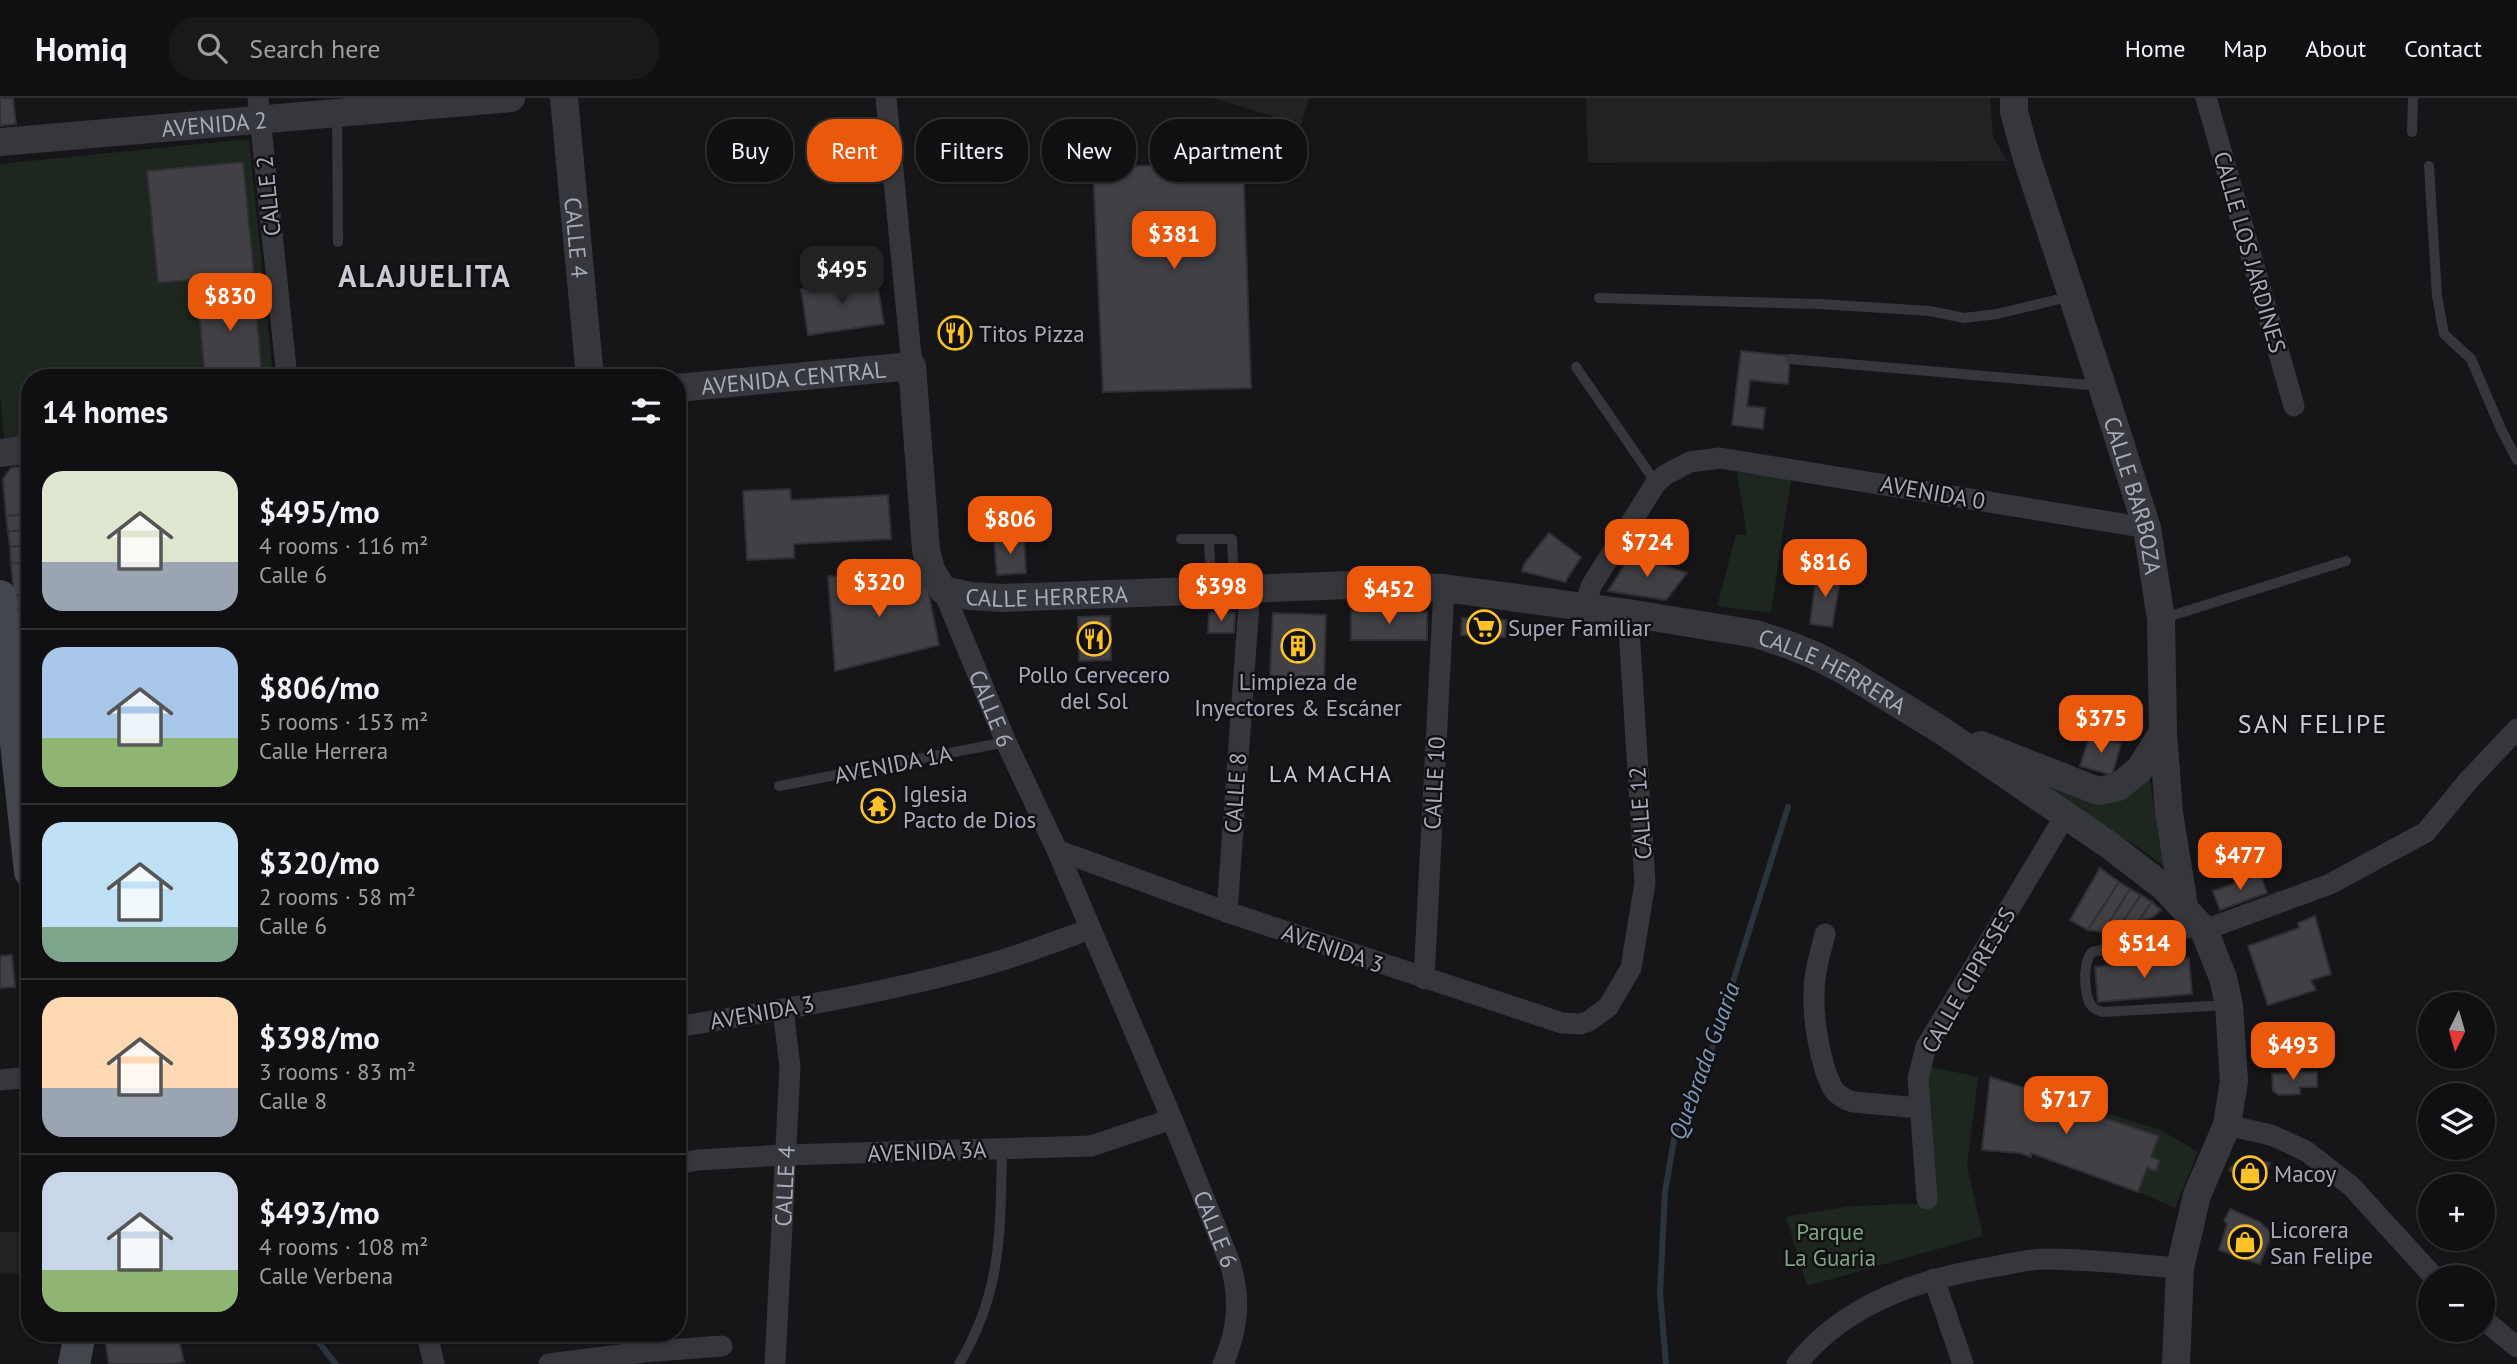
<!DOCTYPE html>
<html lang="en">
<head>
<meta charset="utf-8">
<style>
	:root { --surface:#101012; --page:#19191b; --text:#f1f3f6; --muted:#9c9d9f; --line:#303032; --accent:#ea580c }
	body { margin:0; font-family:"PT Sans",sans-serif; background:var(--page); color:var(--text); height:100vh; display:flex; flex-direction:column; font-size:26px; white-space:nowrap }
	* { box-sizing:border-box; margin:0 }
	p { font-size:23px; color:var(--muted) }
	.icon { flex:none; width:38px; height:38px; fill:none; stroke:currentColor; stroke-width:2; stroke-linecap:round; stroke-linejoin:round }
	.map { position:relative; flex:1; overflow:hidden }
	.panel { position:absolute; left:21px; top:271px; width:665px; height:973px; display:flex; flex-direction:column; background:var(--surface); border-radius:28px; box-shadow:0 2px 5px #0004,0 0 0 2px var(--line) }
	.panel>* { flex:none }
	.hud { position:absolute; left:707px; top:21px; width:665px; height:63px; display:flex; gap:14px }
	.needle { width:46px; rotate:185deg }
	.tools { position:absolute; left:2418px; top:894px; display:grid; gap:14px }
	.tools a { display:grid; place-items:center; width:77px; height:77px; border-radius:50%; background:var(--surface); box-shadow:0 2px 5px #0004,0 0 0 2px var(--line); font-size:35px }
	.price { position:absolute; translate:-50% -60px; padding:0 16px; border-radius:14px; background:var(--accent); color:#fff; font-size:23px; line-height:46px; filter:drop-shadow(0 2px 4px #0008) }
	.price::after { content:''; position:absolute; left:50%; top:42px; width:21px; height:16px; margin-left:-10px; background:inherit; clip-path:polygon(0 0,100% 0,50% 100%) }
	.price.current { background:#222; color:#fff }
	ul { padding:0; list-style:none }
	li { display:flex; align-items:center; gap:21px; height:175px; padding:0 21px }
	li+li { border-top:2px solid var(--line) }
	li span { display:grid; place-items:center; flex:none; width:196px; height:140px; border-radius:21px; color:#555 }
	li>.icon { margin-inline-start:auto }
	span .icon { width:84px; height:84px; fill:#fffc; stroke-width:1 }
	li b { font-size:30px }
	h2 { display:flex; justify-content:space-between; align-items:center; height:84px; padding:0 21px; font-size:30px }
	.tag { padding:0 24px; border-radius:28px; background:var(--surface); box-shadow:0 2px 5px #0004,0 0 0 2px var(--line); font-size:24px; line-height:63px }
	.tag.current { background:var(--accent); color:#fff }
	header { display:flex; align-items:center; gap:42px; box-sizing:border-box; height:98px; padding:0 35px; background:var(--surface); border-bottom:2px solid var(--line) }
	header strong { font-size:33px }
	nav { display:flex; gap:38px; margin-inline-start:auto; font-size:24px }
	.search { width:490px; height:63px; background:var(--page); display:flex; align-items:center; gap:18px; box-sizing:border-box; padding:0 24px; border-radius:28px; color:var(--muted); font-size:26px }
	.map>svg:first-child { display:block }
	.built { fill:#222225 }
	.green { fill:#1d261f }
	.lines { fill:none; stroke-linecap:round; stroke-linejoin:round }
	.stream { stroke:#2b343d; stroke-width:6 }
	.building { fill:#404045; stroke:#302f34; stroke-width:2 }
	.service { stroke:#36373d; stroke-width:10 }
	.minor { stroke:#36373d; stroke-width:21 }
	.tertiary { stroke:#36373d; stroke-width:28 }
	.secondary { stroke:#44464d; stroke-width:32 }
	.labels { text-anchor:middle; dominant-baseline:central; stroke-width:5; stroke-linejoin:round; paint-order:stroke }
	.street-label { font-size:23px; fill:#a7abb9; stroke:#111113 }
	.poi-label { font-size:23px; fill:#a7abb9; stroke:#111113; text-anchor:start }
	.park-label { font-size:23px; fill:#7da581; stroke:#111113 }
	.neighbourhood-label { font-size:24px; letter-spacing:2px; fill:#c8cbd4; stroke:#111113 }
	.water-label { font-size:24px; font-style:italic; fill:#7c97b6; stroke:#111113 }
	.quarter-label { font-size:26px; letter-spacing:2px; fill:#c8cbd4; stroke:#111113 }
	.district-label { font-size:30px; font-weight:bold; letter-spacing:2px; fill:#c8cbd4; stroke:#111113 }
</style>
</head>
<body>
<header>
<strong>Homiq</strong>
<div class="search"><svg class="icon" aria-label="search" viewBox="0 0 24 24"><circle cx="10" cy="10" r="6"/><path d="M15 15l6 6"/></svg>Search here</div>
<nav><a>Home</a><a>Map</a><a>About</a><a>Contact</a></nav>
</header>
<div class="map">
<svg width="2517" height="1266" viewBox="0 0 2517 1266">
	<rect width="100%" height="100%" fill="#161618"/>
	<!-- built -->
	<g class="built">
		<path d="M1213,0H1309L1301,27Z"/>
		<path d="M1586,0H1990L1993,39L2007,63L1588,65Z"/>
		<path d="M30,1133V1175L0,1176V1134Z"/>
	</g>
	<!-- green -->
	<g class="green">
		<path d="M249,41L273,280H30V338L4,340L0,296V66Z"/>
		<path d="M1737,374L1791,381L1771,515L1717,508L1736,437H1747Z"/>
		<path d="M1979,651L2096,699L2149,675L2159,745L2173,776L2144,753Z"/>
		<path d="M1927,968L1978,979L1967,1068L1983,1138L1807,1188L1786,1119L1852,1108L1937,1105Z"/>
		<path d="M2054,999L2161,1032L2198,1054L2175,1110L2138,1094L2147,1070L2157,1073L2160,1062L2151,1059L2159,1038L2054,1003Z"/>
	</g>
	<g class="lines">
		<!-- stream -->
		<g class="stream">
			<path d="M312,1236L336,1266"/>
			<path d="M1666,1266L1660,1195L1665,1094L1676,1030L1708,963L1788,709"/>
		</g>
	</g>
	<!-- building -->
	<g class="building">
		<path d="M0,0H13L16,26L0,28Z"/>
		<path d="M1228,31V63H1243L1251,290L1103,294L1093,69L1184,67L1183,32Z"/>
		<path d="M243,64L254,176L158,185L147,73Z"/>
		<path d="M876,179L884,226L808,237L801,191Z"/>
		<path d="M254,187L262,280H205L197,192Z"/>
		<path d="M1741,253L1790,258L1788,286L1750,282L1747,308L1765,310L1763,331L1732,327Z"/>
		<path d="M30,368V416L6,418L3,381L11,370Z"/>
		<path d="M790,391L791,402L888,397L891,441L794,446V460L747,462L743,393Z"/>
		<path d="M30,416V431L8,434L6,418Z"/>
		<path d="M30,431V447L10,449L8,434Z"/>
		<path d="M1549,435L1581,459L1565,484L1522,473L1524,466Z"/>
		<path d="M1024,440L1026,475L997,477L994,442Z"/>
		<path d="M30,447V464L11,466L10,449Z"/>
		<path d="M1631,457L1687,475L1666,502L1608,493Z"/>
		<path d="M30,464V496L14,498L11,466Z"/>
		<path d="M1817,472L1841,477L1832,529L1810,526Z"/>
		<path d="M828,478L926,482L939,547L835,573Z"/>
		<path d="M30,496V510L16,511L14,498Z"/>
		<path d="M30,510V521L18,524L16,511Z"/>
		<path d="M1351,513L1427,514V542H1351Z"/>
		<path d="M1209,515H1235L1234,535H1208Z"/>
		<path d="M1273,515L1326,517L1324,581L1270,578Z"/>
		<path d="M1110,518L1111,562L1079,563L1078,519Z"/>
		<path d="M1462,520L1506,522L1505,539L1461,537Z"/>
		<path d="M2090,637L2121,646L2112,677L2080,668Z"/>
		<path d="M2100,770L2119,784L2088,832L2070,822Z"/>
		<path d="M2260,776L2267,795L2220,812L2213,793Z"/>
		<path d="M2119,784L2130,791L2103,834L2088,832Z"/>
		<path d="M2130,791L2141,797L2117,832L2103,834Z"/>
		<path d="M2141,797L2152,804L2138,824L2117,832Z"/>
		<path d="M2152,804L2161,812L2153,819L2138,824Z"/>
		<path d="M2315,818L2331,876L2311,882L2316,892L2268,907L2248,848L2299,830L2298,825Z"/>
		<path d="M12,857L15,889L0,890V858Z"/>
		<path d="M2189,860L2192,896L2098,904L2095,869Z"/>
		<path d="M2317,974V989H2300V996L2279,997L2273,993L2272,976Z"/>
		<path d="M1990,979L2054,999V1003L2159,1038L2151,1059L2160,1062L2156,1073L2147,1070L2138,1094L2031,1055V1059L2020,1055L1982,1052Z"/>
		<path d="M2247,1061L2270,1065L2262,1081L2251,1078L2248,1083L2229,1072L2238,1062Z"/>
		<path d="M2230,1111L2260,1124L2272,1136L2260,1166L2219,1152L2227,1126L2224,1123Z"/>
		<path d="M104,1236H178L184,1264L172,1266H109Z"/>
	</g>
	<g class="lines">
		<!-- service -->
		<g class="service">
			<path d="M337,18L338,144"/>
			<path d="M2412,34L2413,0"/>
			<path d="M2429,68L2437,198L2444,236L2471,261L2501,331L2517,362"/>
			<path d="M1599,200L1819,206L1930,213L1964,220L1997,216L2072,198"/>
			<path d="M1790,261L2100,288"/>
			<path d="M1576,269L1656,385"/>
			<path d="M1181,441H1232L1234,489"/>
			<path d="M1209,441L1211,491"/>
			<path d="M2161,521L2346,463"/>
			<path d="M779,688L1006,644"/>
			<path d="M2199,833L2092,854C2083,864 2084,891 2089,904C2091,909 2096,912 2102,914L2229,907"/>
			<path d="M959,1266C1003,1193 1000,1132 1002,1050"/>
		</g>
		<!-- minor -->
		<g class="minor">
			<path d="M258,0L287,280"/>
			<path d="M886,0L912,268"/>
			<path d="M2206,0L2294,308"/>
			<path id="s1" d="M943,492L1006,644L1057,752L1172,1021L1230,1165C1241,1201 1238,1232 1223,1266"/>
			<path d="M1585,509L1591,488L1656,385L1665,377L1690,364L1720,360L2147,430"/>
			<path d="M1057,752L1227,814L1562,925L1580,926L1589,923L1608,909L1631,870L1645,785L1628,515"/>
			<path d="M1227,814L1250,492"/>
			<path d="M2204,832L2330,786L2426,734L2468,683L2517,631"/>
			<path d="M1825,836C1820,856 1814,875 1814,896C1813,921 1820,964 1831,987C1835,996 1844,1001 1853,1004L1920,1010"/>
			<path d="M1424,881L1444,490"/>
			<path d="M677,929C784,911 895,894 999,863C1029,854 1060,842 1090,831"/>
			<path d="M0,982L30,979"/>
			<path d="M2227,1027L2271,1037L2306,1053L2351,1088L2435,1180"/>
			<path d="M677,1066L698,1062L785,1057L1091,1048L1172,1021"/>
			<path d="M1927,1101L1918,980L1926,949L2065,718"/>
			<path d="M1934,1181L1963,1266"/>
			<path d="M2483,1221L2517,1249"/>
			<path d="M427,1236L434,1266"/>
			<path d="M549,1266L643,1254L722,1248"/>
			<path id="s2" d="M775,1266L790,969L783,911"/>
			<path d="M1797,1266C1846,1204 1923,1180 1998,1168C2014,1165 2030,1161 2046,1161C2090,1161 2135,1167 2180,1170"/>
		</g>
		<!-- tertiary -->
		<g class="tertiary">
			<path id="s3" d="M564,0L590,280"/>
			<path id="s4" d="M2014,0V14L2027,61L2102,288L2147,430L2161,521L2163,634L2169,715L2184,808"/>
			<path id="s5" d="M0,44L511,0"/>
			<path id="s6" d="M677,290L912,268L926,452L931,472L943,492L970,498L1001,500L1350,487L1444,490L1628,515L1756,536L1789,547L1816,558L1845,573L1941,632L2109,747L2165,790L2204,832L2223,880L2229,907L2234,983L2227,1027L2197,1097L2180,1170L2176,1266"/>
			<path d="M0,355L30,351"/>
			<path d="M1981,647L2098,693L2118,689L2139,672L2163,634"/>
		</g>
		<!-- secondary -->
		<g class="secondary">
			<path d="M0,498L30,774"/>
			<path d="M74,1266L80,1236"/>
		</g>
	</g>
	<!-- icons -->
	<defs>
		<symbol id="restaurant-ring" viewBox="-11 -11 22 22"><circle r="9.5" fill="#111113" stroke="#fdc228" stroke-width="1.5"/><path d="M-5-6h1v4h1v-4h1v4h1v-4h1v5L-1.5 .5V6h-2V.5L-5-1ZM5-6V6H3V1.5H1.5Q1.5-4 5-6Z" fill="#fdc228"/></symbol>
		<symbol id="supermarket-ring" viewBox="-11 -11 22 22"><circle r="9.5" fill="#111113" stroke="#fdc228" stroke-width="1.5"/><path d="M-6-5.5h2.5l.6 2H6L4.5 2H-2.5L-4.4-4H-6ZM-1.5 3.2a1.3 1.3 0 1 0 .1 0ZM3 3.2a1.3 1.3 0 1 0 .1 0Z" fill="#fdc228"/></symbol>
		<symbol id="building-ring" viewBox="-11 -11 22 22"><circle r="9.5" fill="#111113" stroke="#fdc228" stroke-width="1.5"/><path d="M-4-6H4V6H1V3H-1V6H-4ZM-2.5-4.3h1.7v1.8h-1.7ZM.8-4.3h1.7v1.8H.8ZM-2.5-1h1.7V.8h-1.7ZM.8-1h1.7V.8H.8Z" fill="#fdc228"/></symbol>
		<symbol id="temple-ring" viewBox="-11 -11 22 22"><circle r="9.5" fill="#111113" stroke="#fdc228" stroke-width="1.5"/><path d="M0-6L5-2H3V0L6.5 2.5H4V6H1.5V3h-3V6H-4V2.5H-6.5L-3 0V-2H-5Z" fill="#fdc228"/></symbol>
		<symbol id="shop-ring" viewBox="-11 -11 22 22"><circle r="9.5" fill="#111113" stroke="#fdc228" stroke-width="1.5"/><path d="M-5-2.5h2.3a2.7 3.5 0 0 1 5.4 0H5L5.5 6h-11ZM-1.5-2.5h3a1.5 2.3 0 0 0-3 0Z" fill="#fdc228"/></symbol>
	</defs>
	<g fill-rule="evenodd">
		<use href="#restaurant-ring" x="936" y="216" width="38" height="38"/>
		<use href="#supermarket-ring" x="1465" y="510" width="38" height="38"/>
		<use href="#restaurant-ring" x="1075" y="522" width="38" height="38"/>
		<use href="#building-ring" x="1279" y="529" width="38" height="38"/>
		<use href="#temple-ring" x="859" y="689" width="38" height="38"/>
		<use href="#shop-ring" x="2231" y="1056" width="38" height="38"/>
		<use href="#shop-ring" x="2226" y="1125" width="38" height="38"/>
	</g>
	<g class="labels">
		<!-- street labels -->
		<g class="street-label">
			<text stroke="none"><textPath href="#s5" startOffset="215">AVENIDA 2</textPath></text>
			<text transform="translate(268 98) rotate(-96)">CALLE 2</text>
			<text stroke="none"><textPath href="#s3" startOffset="140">CALLE 4</textPath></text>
			<text transform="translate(2250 154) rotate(74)">CALLE LOS JARDINES</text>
			<text stroke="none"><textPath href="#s6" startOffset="117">AVENIDA CENTRAL</textPath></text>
			<text transform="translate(1933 394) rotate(10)">AVENIDA 0</text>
			<text stroke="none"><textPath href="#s4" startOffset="416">CALLE BARBOZA</textPath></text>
			<text stroke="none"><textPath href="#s6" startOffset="569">CALLE HERRERA</textPath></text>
			<text stroke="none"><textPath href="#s6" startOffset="1367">CALLE HERRERA</textPath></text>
			<text stroke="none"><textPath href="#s1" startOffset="128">CALLE 6</textPath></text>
			<text transform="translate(893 666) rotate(-11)">AVENIDA 1A</text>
			<text transform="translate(1434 685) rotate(-87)">CALLE 10</text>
			<text transform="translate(1235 695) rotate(-86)">CALLE 8</text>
			<text transform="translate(1640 715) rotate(-94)">CALLE 12</text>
			<text transform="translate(1333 850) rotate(19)">AVENIDA 3</text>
			<text transform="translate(1968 882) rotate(-60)">CALLE CIPRESES</text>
			<text transform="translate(762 914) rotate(-10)">AVENIDA 3</text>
			<text transform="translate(927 1053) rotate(-2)">AVENIDA 3A</text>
			<text stroke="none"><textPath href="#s2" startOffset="178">CALLE 4</textPath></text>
			<text stroke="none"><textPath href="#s1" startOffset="695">CALLE 6</textPath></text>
		</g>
		<!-- poi labels -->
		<g class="poi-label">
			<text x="979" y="235">Titos Pizza</text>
			<text x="1508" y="529">Super Familiar</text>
			<text x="1094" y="576" text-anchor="middle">Pollo Cervecero<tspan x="1094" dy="26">del Sol</tspan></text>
			<text x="1298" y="583" text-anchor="middle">Limpieza de<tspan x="1298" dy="26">Inyectores &amp; Escáner</tspan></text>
			<text x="903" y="695">Iglesia<tspan x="903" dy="26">Pacto de Dios</tspan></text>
			<text x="2274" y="1075">Macoy</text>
			<text x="2270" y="1131">Licorera<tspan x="2270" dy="26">San Felipe</tspan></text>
		</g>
		<!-- park labels -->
		<g class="park-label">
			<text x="1830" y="1133">Parque<tspan x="1830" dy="26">La Guaria</tspan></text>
		</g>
		<!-- neighbourhood labels -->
		<g class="neighbourhood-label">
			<text x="1331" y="675">LA MACHA</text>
		</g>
		<!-- water labels -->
		<g class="water-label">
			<text transform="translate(1704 963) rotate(-70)">Quebrada Guaria</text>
		</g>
		<!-- quarter labels -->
		<g class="quarter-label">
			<text x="2313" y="625">SAN FELIPE</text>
		</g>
		<!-- district labels -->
		<g class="district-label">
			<text x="425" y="177">ALAJUELITA</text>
		</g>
	</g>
</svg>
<div class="tools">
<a><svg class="needle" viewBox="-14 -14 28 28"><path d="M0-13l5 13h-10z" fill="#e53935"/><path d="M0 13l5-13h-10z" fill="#9c9d9f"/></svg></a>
<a><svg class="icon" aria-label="layers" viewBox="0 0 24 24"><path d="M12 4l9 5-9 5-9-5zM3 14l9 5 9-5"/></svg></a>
<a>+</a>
<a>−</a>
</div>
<b class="price" style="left:1174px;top:173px">$381</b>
<b class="price current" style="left:842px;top:208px">$495</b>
<b class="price" style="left:230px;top:235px">$830</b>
<b class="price" style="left:1010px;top:458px">$806</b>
<b class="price" style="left:1647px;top:481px">$724</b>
<b class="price" style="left:1825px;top:501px">$816</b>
<b class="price" style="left:879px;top:521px">$320</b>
<b class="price" style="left:1221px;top:525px">$398</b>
<b class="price" style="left:1389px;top:528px">$452</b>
<b class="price" style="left:2101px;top:657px">$375</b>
<b class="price" style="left:2240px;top:794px">$477</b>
<b class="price" style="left:2144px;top:882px">$514</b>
<b class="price" style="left:2293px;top:984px">$493</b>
<b class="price" style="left:2066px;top:1038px">$717</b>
<div class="hud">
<a class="tag">Buy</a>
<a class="tag current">Rent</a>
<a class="tag">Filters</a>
<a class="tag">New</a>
<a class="tag">Apartment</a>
</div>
<section class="panel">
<h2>14 homes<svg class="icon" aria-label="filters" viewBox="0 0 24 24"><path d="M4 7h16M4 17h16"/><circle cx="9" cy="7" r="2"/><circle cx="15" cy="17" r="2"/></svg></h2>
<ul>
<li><span style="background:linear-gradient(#dfe7d0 65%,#9aa5b1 0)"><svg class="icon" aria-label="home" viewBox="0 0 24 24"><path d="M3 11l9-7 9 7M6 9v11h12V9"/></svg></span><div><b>$495/mo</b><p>4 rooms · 116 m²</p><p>Calle 6</p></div></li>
<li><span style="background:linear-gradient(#a9c7e8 65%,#8fb573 0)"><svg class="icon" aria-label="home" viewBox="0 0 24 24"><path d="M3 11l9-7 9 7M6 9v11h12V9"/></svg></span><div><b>$806/mo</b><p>5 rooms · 153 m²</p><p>Calle Herrera</p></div></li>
<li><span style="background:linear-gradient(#bfe0f5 75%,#7fa58c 0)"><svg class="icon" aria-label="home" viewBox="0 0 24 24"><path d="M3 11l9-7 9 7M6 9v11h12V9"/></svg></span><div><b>$320/mo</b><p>2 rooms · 58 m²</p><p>Calle 6</p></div></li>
<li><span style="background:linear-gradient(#ffd9b3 65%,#9aa5b1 0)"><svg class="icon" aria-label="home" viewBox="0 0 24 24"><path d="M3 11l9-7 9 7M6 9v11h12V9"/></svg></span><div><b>$398/mo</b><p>3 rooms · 83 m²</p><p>Calle 8</p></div></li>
<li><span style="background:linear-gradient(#c9d6e8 70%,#8fb573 0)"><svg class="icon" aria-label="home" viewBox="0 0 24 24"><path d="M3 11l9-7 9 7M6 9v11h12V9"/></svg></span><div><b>$493/mo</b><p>4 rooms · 108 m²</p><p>Calle Verbena</p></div></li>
</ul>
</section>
</div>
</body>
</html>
